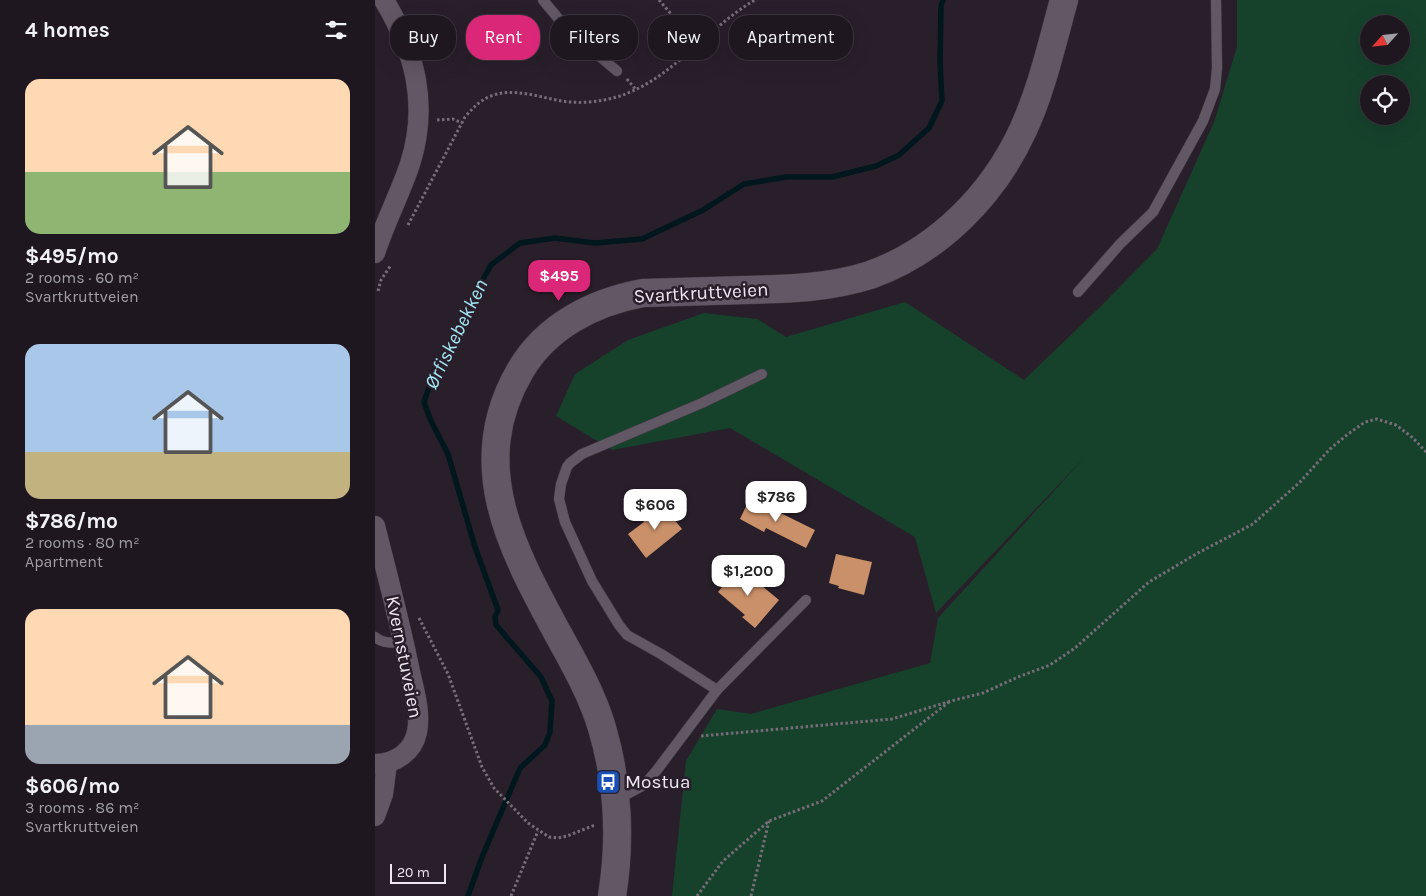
<!DOCTYPE html>
<html lang="en">
<head>
<meta charset="utf-8">
<style>
	:root { --surface:#1f1720; --page:#272029; --text:#f1f3f6; --muted:#a19fa5; --line:#3c363e; --accent:#db2777 }
	body { margin:0; font-family:Karla,sans-serif; background:var(--page); color:var(--text); height:100vh; display:flex; flex-direction:column; font-size:19px; white-space:nowrap }
	* { box-sizing:border-box; margin:0 }
	p { font-size:16px; color:var(--muted) }
	.icon { flex:none; width:28px; height:28px; fill:none; stroke:currentColor; stroke-width:2; stroke-linecap:round; stroke-linejoin:round }
	.map { position:relative; flex:1; overflow:hidden }
	.details { display:flex; flex-direction:column; background:var(--surface); width:375px }
	.details>* { flex:none }
	.guide { position:absolute; left:15px; top:15px; width:475px; height:45px; display:flex; gap:10px }
	.needle { width:32px; rotate:243deg }
	.tools { position:absolute; left:985px; top:15px; display:grid; gap:10px }
	.tools a { display:grid; place-items:center; width:50px; height:50px; border-radius:50%; background:var(--surface); box-shadow:0 5px 20px #0002,0 0 0 1px var(--line); font-size:25px }
	.scale { position:absolute; left:15px; bottom:12px; width:56px; box-sizing:border-box; padding-left:5px; border:2px solid #ede7ef; border-top:0; font-size:14px; line-height:18px; white-space:nowrap; color:#ede7ef; -webkit-text-stroke:4px #291f2b; paint-order:stroke }
	.price { position:absolute; translate:-50% -42px; padding:0 11px; border-radius:10px; background:#fff; color:#222; font-size:16px; line-height:32px; filter:drop-shadow(0 1px 2px #0008) }
	.price::after { content:''; position:absolute; left:50%; top:30px; width:15px; height:11px; margin-left:-8px; background:inherit; clip-path:polygon(0 0,100% 0,50% 100%) }
	.price.selected { background:var(--accent); color:#fff }
	ul { padding:0; list-style:none }
	li { display:grid; align-content:center; gap:10px; height:265px; padding:0 25px }
	li span { display:grid; place-items:center; height:155px; border-radius:15px; color:#555 }
	li>.icon { margin-inline-start:auto }
	span .icon { width:90px; height:90px; fill:#fffc; stroke-width:1 }
	li b { font-size:21px }
	h2 { display:flex; justify-content:space-between; align-items:center; height:60px; padding:0 25px; font-size:21px }
	.chip { padding:0 18px; border-radius:20px; background:var(--surface); box-shadow:0 5px 20px #0002,0 0 0 1px var(--line); font-size:18px; line-height:45px }
	.chip.selected { background:var(--accent); color:#fff }
	main { display:flex; flex:1; min-height:0 }
	.map>svg:first-child { display:block }
	.green { fill:#16422c; fill-rule:evenodd }
	.lines { fill:none; stroke-linecap:round; stroke-linejoin:round }
	.stream { stroke:#00171d; stroke-width:5.5 }
	.building { fill:#ca9069 }
	.lane-casing { stroke:#413a43; stroke-width:11 }
	.street-casing { stroke:#413a43; stroke-width:21 }
	.secondary-casing { stroke:#413a43; stroke-width:29 }
	.path { stroke:#766d78; stroke-width:3; stroke-dasharray:2.5 2.5; stroke-linecap:butt }
	.lane { stroke:#625765; stroke-width:10 }
	.street { stroke:#625765; stroke-width:20 }
	.secondary { stroke:#625765; stroke-width:28 }
	.labels { text-anchor:middle; dominant-baseline:central; stroke-width:5; stroke-linejoin:round; paint-order:stroke }
	.street-label { font-size:19px; fill:#ede7ef; stroke:#291f2b }
	.poi-label { font-size:19px; fill:#ede7ef; stroke:#291f2b; text-anchor:start }
	.water-label { font-size:20px; font-style:italic; fill:#a4e8f7; stroke:#291f2b }
</style>
</head>
<body>
<main>
<section class="details">
<h2>4 homes<svg class="icon" aria-label="filters" viewBox="0 0 24 24"><path d="M4 7h16M4 17h16"/><circle cx="9" cy="7" r="2"/><circle cx="15" cy="17" r="2"/></svg></h2>
<ul>
<li><span style="background:linear-gradient(#ffd9b3 60%,#8fb573 0)"><svg class="icon" aria-label="home" viewBox="0 0 24 24"><path d="M3 11l9-7 9 7M6 9v11h12V9"/></svg></span><div><b>$495/mo</b><p>2 rooms · 60 m²</p><p>Svartkruttveien</p></div></li>
<li><span style="background:linear-gradient(#a9c7e8 70%,#c2b280 0)"><svg class="icon" aria-label="home" viewBox="0 0 24 24"><path d="M3 11l9-7 9 7M6 9v11h12V9"/></svg></span><div><b>$786/mo</b><p>2 rooms · 80 m²</p><p>Apartment</p></div></li>
<li><span style="background:linear-gradient(#ffd9b3 75%,#9aa5b1 0)"><svg class="icon" aria-label="home" viewBox="0 0 24 24"><path d="M3 11l9-7 9 7M6 9v11h12V9"/></svg></span><div><b>$606/mo</b><p>3 rooms · 86 m²</p><p>Svartkruttveien</p></div></li>
</ul>
</section>
<div class="map">
<svg width="1051" height="896" viewBox="0 0 1051 896">
	<rect width="100%" height="100%" fill="#291f2b"/>
	<!-- green -->
	<path class="green" d="M862,0H1051V896H297L311,761L342,709L376,714L555,663L563,618L711,456L561,613L540,537L355,428L237,450L181,416L200,374L253,340L329,313L382,319L411,337L530,302L649,380L726,306L782,249L839,122L862,47ZM994,24H1026V56H994ZM994,84H1026V116H994Z"/>
	<g class="lines">
		<!-- stream -->
		<path class="stream" d="M93,896L107,857L145,768L170,745L175,732L177,701L166,677L121,625L120,617L123,610L100,547L73,454L56,421L49,402L57,379L93,306L116,265L145,243L180,238L220,243L267,239L328,210L369,184L411,177H457L501,166L524,155L554,128L567,101L565,62L566,6L568,0"/>
	</g>
	<!-- building -->
	<g class="building">
		<path d="M375,498L440,530L431,548L391,528L389,532L365,519Z"/>
		<path d="M288,506L307,529L271,558L253,534L269,522L267,519L277,511L279,514Z"/>
		<path d="M461,554L497,562L489,595L463,588L464,586L454,583Z"/>
		<path d="M364,567L404,600L380,628L367,617L370,615L343,592Z"/>
	</g>
	<g class="lines">
		<defs>
			<g id="lane">
				<path d="M168,0L192,29L242,71"/>
				<path d="M703,292L745,244L778,212L828,121L840,89L842,68L841,0"/>
				<path d="M0,637C8,644 18,643 28,641"/>
				<path d="M342,690L286,654L252,635L244,625L217,581L190,522L184,499L186,484L192,467L195,463L207,454L327,403L387,374"/>
				<path d="M241,800L269,785L282,770L342,690L431,600"/>
			</g>
			<g id="street">
				<path d="M0,253C10,222 25,194 35,164C54,104 40,52 9,0"/>
				<path d="M0,526C12,574 25,623 35,672C39,690 46,713 42,732C38,752 20,764 0,764"/>
				<path d="M0,816L8,794L12,763"/>
			</g>
			<path id="secondary" d="M237,896C246,841 243,782 227,728C217,694 199,663 182,632C136,547 91,464 145,371C171,326 219,302 268,293C303,292 337,291 371,290C412,289 455,288 495,275C563,251 618,195 648,130C667,89 677,43 689,0"/>
		</defs>
		<!-- lane casing -->
		<use href="#lane" class="lane-casing"/>
		<!-- street casing -->
		<use href="#street" class="street-casing"/>
		<!-- secondary casing -->
		<use href="#secondary" class="secondary-casing"/>
		<!-- path -->
		<g class="path">
			<path d="M284,0L322,44"/>
			<path d="M252,79L261,90"/>
			<path d="M62,120L78,119L87,123"/>
			<path d="M33,225L90,117C98,108 105,100 116,96C141,86 170,100 195,102C206,103 218,102 229,100C291,89 328,30 380,0"/>
			<path d="M3,291L6,280L16,265"/>
			<path d="M44,618L73,674L107,767L119,788L153,823L174,837L183,838L192,836L220,825"/>
			<path d="M326,736L517,719L576,701L608,693L643,677L675,665L700,648L774,582L821,554L878,524L925,482L955,449L973,434L990,422L1002,419L1021,425L1038,438L1051,452"/>
			<path d="M136,896L163,831"/>
			<path d="M322,896L348,861L394,821L447,801L574,702"/>
			<path d="M376,896L394,821"/>
		</g>
		<!-- lane -->
		<use href="#lane" class="lane"/>
		<!-- street -->
		<use href="#street" class="street"/>
		<!-- secondary -->
		<use href="#secondary" class="secondary"/>
	</g>
	<!-- icons -->
	<defs>
		<symbol id="bus-square" viewBox="-11 -11 22 22"><rect x="-9" y="-9" width="18" height="18" rx="4" fill="#1a4fb4" stroke="#291f2b"/><path d="M-5-6H5V4H4V6H2V4H-2V6H-4V4H-5ZM-3.5-4V0h7V-4ZM-3.5 1.2v1.5H-2V1.2ZM2 1.2v1.5H3.5V1.2Z" fill="#fff"/></symbol>
	</defs>
	<g fill-rule="evenodd">
		<use href="#bus-square" x="219" y="768" width="28" height="28"/>
	</g>
	<g class="labels">
		<!-- street labels -->
		<g class="street-label">
			<text transform="translate(326 293) rotate(-3)">Svartkruttveien</text>
			<text transform="translate(29 657) rotate(79)">Kvernstuveien</text>
		</g>
		<!-- poi labels -->
		<g class="poi-label">
			<text x="250" y="782">Mostua</text>
		</g>
		<!-- water labels -->
		<g class="water-label">
			<text transform="translate(81 334) rotate(-64)">Ørfiskebekken</text>
		</g>
	</g>
</svg>
<div class="tools">
<a><svg class="needle" viewBox="-14 -14 28 28"><path d="M0-13l5 13h-10z" fill="#e53935"/><path d="M0 13l5-13h-10z" fill="#a19fa5"/></svg></a>
<a><svg class="icon" aria-label="locate" viewBox="0 0 24 24"><circle cx="12" cy="12" r="6"/><path d="M12 2v4M12 18v4M2 12h4M18 12h4"/></svg></a>
</div>
<div class="scale">20 m</div>
<b class="price selected" style="left:184px;top:302px">$495</b>
<b class="price" style="left:401px;top:523px">$786</b>
<b class="price" style="left:280px;top:531px">$606</b>
<b class="price" style="left:373px;top:597px">$1,200</b>
<div class="guide">
<a class="chip">Buy</a>
<a class="chip selected">Rent</a>
<a class="chip">Filters</a>
<a class="chip">New</a>
<a class="chip">Apartment</a>
</div>
</div>
</main>
</body>
</html>
